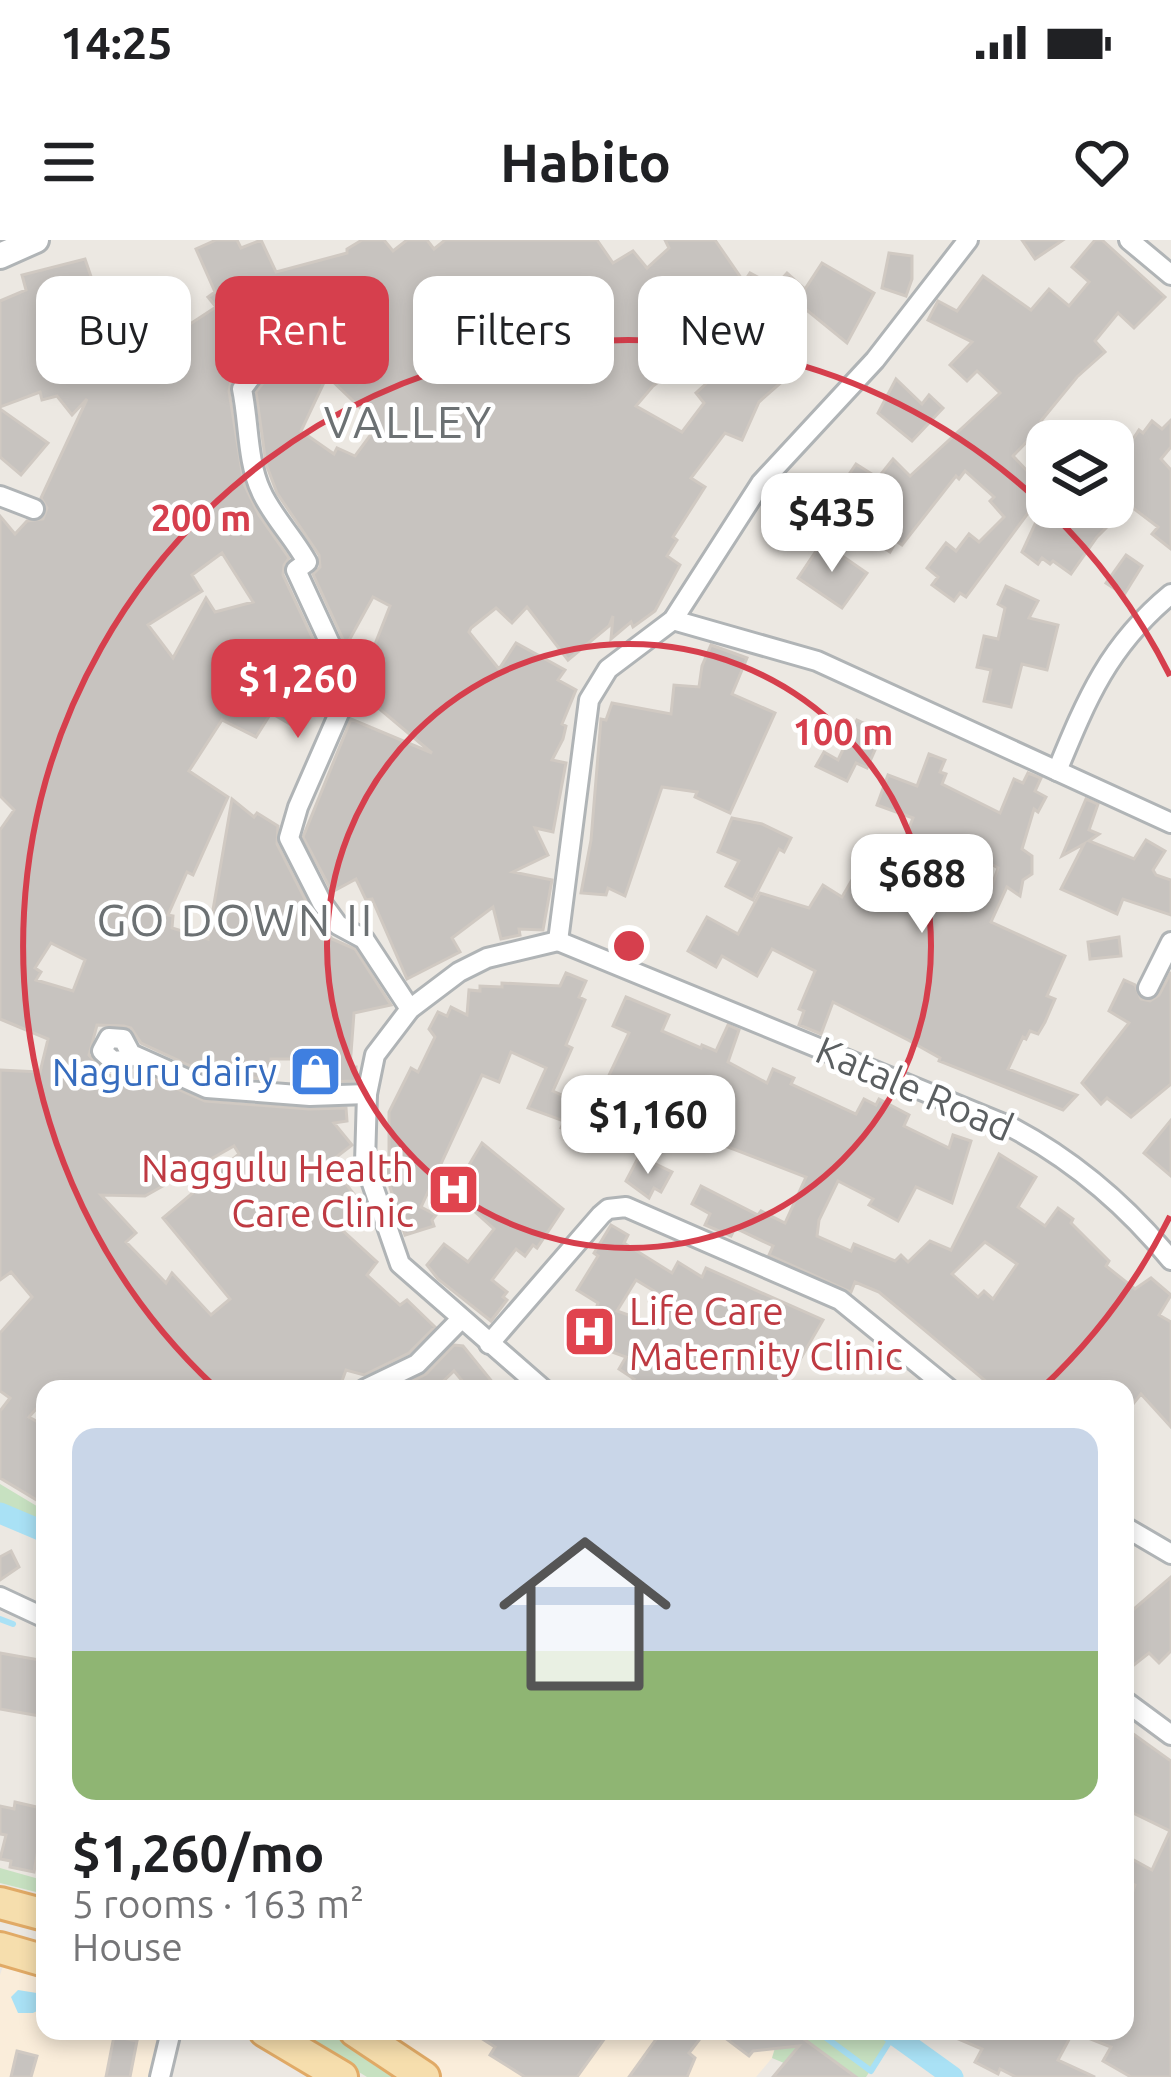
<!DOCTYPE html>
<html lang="en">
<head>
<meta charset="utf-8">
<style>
	:root { --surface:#fff; --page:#f2f2f2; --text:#202124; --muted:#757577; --accent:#d63f4d }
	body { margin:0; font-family:Ubuntu,sans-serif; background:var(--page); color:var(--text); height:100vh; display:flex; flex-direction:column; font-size:45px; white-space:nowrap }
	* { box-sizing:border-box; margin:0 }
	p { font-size:39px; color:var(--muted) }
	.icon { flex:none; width:66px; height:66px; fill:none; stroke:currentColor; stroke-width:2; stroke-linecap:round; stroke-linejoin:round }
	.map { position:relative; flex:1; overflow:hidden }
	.side { position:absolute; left:36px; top:1140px; width:1098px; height:660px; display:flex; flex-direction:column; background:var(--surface); border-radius:24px; box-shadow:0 6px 18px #0003 }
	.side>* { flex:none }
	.banner { position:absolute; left:36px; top:36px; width:1101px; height:108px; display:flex; gap:24px }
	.fabs { position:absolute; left:1026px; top:180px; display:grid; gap:24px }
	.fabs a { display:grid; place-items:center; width:108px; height:108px; border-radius:24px; background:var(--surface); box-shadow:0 6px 18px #0003; font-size:60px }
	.price { position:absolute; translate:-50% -102px; padding:0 27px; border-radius:24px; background:#fff; color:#222; font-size:39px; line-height:78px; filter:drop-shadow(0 3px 6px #0008) }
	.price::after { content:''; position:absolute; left:50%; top:72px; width:36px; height:27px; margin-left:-18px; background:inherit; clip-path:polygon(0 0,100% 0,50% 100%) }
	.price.active { background:var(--accent); color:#fff }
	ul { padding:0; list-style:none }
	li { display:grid; align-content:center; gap:24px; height:636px; padding:0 36px }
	li span { display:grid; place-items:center; height:372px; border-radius:24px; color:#555 }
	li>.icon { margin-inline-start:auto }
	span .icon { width:216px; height:216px; fill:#fffc; stroke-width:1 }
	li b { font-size:51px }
	.tag { padding:0 42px; border-radius:24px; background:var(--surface); box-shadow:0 6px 18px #0003; font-size:42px; line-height:108px }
	.tag.active { background:var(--accent); color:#fff }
	.status { display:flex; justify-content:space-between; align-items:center; height:84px; padding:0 60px; background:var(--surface); direction:ltr }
	.status svg { height:33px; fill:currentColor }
	header { display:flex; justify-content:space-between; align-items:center; height:156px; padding:0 36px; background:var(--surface); font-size:54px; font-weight:700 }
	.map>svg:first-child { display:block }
	.commercial { fill:#faedda }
	.green { fill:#c7e1c1 }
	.water { fill:#a9e1f5 }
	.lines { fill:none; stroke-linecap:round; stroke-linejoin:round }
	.stream { stroke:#a9e1f5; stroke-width:6 }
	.canal { stroke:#a9e1f5; stroke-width:21 }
	.building { fill:#c7c3bf; stroke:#d0c9c2; stroke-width:3; fill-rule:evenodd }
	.minor-casing { stroke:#b0b4b6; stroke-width:24 }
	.tertiary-casing { stroke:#b0b4b6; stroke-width:30 }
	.primary-casing { stroke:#e1aa66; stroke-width:36 }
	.minor { stroke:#fff; stroke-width:18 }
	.tertiary { stroke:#fff; stroke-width:24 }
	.primary { stroke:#f6dead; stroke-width:30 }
	.ring { fill:none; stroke:#d63f4d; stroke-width:6 }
	.labels { text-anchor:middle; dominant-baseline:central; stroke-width:9; stroke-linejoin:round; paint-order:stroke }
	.shop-label { font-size:39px; fill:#366cbe; stroke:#fff; text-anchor:end }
	.street-label { font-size:39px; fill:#5b5f61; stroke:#fff }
	.health-label { font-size:39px; fill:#be3a42; stroke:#fff; text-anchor:end }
	.quarter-label { font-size:45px; letter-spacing:3px; fill:#6c7173; stroke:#fff }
	.centre { fill:#d63f4d; stroke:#fff; stroke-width:6 }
	.ring-label { font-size:36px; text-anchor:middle; font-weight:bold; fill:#d63f4d; stroke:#fff; stroke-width:9; stroke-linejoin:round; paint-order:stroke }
</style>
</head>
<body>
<div class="status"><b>14:25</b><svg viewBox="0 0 49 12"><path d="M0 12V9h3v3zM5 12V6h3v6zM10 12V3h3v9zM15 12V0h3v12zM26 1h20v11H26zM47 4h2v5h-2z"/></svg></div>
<header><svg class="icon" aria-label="menu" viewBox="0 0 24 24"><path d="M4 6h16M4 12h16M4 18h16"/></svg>Habito<svg class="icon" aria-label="heart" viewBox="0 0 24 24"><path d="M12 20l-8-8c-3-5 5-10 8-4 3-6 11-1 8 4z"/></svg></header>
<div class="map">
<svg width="1171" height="1837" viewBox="0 0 1171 1837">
	<rect width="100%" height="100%" fill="#ece8e2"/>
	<!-- commercial -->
	<g class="commercial">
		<path d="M5,1720L45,1732V1791H163L154,1837H0V1735Z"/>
		<path d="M379,1791H780L772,1818L756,1837H431Z"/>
	</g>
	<!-- green -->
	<g class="green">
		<path d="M0,1244L45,1271V1303L0,1278Z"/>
		<path d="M45,1613V1659L36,1656V1652L0,1643V1628L39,1639Z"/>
		<path d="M292,1791H332L400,1837H367Z"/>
		<path d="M780,1791H884L893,1796L866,1837H817L772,1818Z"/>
	</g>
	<!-- water -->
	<path class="water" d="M18,1750L43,1754L41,1769L33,1773H18L11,1757Z"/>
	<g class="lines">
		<!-- stream -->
		<g class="stream">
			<path d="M37,1287L45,1275"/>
			<path d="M0,1379L13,1384"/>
			<path d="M817,1791L871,1831L893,1796L888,1791"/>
		</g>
		<!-- canal -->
		<g class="canal">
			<path d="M0,1273L45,1292"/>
			<path d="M889,1791L953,1837"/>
		</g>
	</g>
	<!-- building -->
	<g class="building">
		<path d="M216,0H237L241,8L261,0L276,32L347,13V9L362,0H384L393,11L407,0H427L434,9L445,0H597L613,23L633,11L647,28L669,8L665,0H715L744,42L750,33L765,41L749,71L782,98L801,125L759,162L742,200L725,193L691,238L705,247L673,297L677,300L667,316L680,325L655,371L633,387L631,382L611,399L613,376L609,386L568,420L527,367L512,383L496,368L471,388L469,392L499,429L516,403L565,430L558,440L576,450L562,484L566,486L563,499L552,520L566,523L553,592L535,588L548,615L513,632L552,640L543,690L519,689L520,695L501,699L493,667L452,698L460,712L407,739L372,659L366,660L356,639L332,652L303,597L351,479L432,513L357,450L390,366L373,357L346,406L313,334L320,327L319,315L277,253L266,224L256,152L275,127L276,114L267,107L258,108L231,141L229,151L244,244L259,275L289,318L284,325L283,335L320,414L317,422L298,429L324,446L300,490L271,473L256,497L222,480L189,531L228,557L193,635L187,632L168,675L173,676L172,688L208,699L232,559L254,577L257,573L278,586L277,604L311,671L332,699L355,709L391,765L354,773L350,827H356V841L321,842V819H271L270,839L210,835L141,803L131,788L124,786L97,785L89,815L108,836L134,830L205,861L309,869L346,868L347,881L334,883L352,905L335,918L347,936L342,939L357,958L344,969L352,977L340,988L377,1022L367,1035L400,1065L407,1060L435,1087L409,1113L364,1135L346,1130L339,1149H45V1159L29,1177L45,1186V1265L0,1238V1171L10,1158L0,1151V1093L32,1057L11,1032L0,1040V830L40,832L48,799L0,779V590L14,570L0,556V276L15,294L27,281L43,279L47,268L41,258L87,159L72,175L57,156L42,160L40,152L0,167V61L26,50L22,35L85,19L97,54L74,61L106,121L124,91L143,104L179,75L187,86L216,67L208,57L215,52L196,9ZM691,118L710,140L696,153L704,163L682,192L636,166L653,146ZM327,136L378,185L355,216L337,208L334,214L301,191ZM222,313L253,362L215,372L206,358L173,418L148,385L202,351L192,335ZM51,703L85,720L73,751L36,740L41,732L35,728ZM234,906L239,914L163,978L230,1059L211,1075L172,1033L166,1043L126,1002L136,993L101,955L145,956Z"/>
		<path d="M1022,0H1063L1035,19Z"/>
		<path d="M1095,0H1102L1165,57L1134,88L1118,73L1095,101L1105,112L1077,137L1041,181L1044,184L1013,216L1047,252V267H1058L1083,286L1102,267H1116L1113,233L1130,211L1127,208L1139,190L1143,193L1152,181L1162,189L1171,180V207L1161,219L1171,230V309L1152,294L1158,287L1129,265L1097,297L1071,334L1053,321L1050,324L1042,318L1038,324L1022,312L1042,269L1034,265L966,357L960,353L954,361L932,345L938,337L927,328L946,303L956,311L969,294L979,302L1004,277L990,261L994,257L965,231L959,239L956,236L902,305L896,301L890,312L858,289L860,286L833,258L856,224L878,238L893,219L910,236L1000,153L977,131L967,141L950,125L972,102L928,80L938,61L957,71L983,36L1031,70L1049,49L1069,66L1089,42L1072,27Z"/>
		<path d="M889,13L912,16V39L906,56L882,48Z"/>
		<path d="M822,23L874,53L847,103L776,45L787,33L805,49Z"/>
		<path d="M896,139L922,164L929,155L943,168L912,201L878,173Z"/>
		<path d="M0,169L48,203L21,235L0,217Z"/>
		<path d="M822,302L867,333L842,368L798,338Z"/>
		<path d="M1126,315L1142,326L1124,355L1106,343Z"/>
		<path d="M1006,346L1038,361L1029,378L1058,385L1047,430L1022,424L1011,467L984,461L991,430L977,427L984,396L998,399L1005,368L998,364Z"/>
		<path d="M711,405L747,418L732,454L775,473L730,573L695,557L697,552L662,547L625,656L608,648L606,655L581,653L591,600L601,479L606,480L612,463L671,474L674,445L699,447L702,426Z"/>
		<path d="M857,480L883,492L867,528L856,523L847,541L816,526L824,512L838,520Z"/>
		<path d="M929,514L945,520L940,532L946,534L942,544L1000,573L1014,539L1023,543L1028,533L1041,538L1035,551L1046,557L1038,572L1034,569L1022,609L1032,616V634L1023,640L1020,656L1007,647L991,682L1065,716L1047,756L1055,759L1045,782L1038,794L1030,791L1026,799L1023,797L1008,829L1077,855L1063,870L939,821L940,818L908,800L833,762L821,794L799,785L804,771L799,769L815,731L772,709L757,736L722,716L716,727L688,711L707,677L738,694L760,653L809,668L823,645L842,657L860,626L889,637L913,578L877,565L888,535L917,546ZM956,604L998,628L987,660L969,652L960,671L925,651L942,613L949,617Z"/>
		<path d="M1086,559L1098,564L1089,590L1099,594L1089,601L1134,619L1146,600L1165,611L1153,630L1156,635L1171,640V675L1123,659L1117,674L1061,649L1084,604L1062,616Z"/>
		<path d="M732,578L762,584L791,598L784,612L779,609L753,660L726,646L739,621L718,612Z"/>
		<path d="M1119,697L1121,716L1090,719L1088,702Z"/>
		<path d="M1171,732V844L1131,877L1107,858L1101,864L1082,843L1129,783L1109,771L1124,740L1135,745L1141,759L1150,761L1159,755Z"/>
		<path d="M566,733L586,741L579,757L585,760L566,805L572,808L553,851L597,871L585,898L561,888L564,881L528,868L546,828L511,812L499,842L482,835L421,967L436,975L432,980L434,986L405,995L384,928L389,927V872L411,828L418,832L435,797L429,789L438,772L447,776L451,767L467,775L469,750L480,751V746L502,747V743L560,746Z"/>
		<path d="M626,757L669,775L662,791L701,808L702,805L716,811L728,785L739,790L728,822L767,843L773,829L794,838L791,844L856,874L864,859L876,865L879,859L909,875L904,886L949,908L953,895L971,901L952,963L916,947L898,981L869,965L873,959L838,941L819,980L817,996L851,1011L854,1004L895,1021L901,1015L908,1022L930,1001L951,1010L999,914L1036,937L1018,967L1045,986L1058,968L1073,979L1071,983L1109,1021L1106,1026L1135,1049L1151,1038L1171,1055L1159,1075L1171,1082V1187L1141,1154L1125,1174V1149H995L879,1052L855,1042L851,1052L769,1015L773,1006L735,988L731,996L705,985L710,974L692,964L701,946L758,975L761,971L785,983L806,937L715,902L713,907L705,903L700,911L688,904L685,907L661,883L656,900L594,867L629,793L613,786ZM985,1002L1017,1024L993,1059L984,1051L978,1057L952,1034Z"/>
		<path d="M1171,880V936L1144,913Z"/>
		<path d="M482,903L563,969L537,1008L533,1005L525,1016L516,1009L492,1040L507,1052L503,1057L507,1060L491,1081L438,1039L427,1025L444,1004L468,1022L494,989L453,952Z"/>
		<path d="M639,916L672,932L661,952L654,948L649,958L626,941Z"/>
		<path d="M611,985L628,995L624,1003L672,1033L678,1022L702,1037L706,1028L823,1080L783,1149H626L634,1139L619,1129L626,1117L596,1106L598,1100L586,1096L598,1063L577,1050L598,1016L594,1013ZM636,1040L669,1060L656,1085L617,1071Z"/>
		<path d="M454,1105L463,1106L498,1149H469L454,1131L435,1149H396L426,1134Z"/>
		<path d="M11,1311L19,1327L0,1340V1317Z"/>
		<path d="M1171,1337V1411L1159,1423L1149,1413L1125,1432V1361L1134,1369Z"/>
		<path d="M0,1413L45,1421V1477L0,1469Z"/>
		<path d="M1125,1488L1171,1521V1837H1131L1103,1821L1111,1807L1073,1792L1058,1820L1095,1837H1016L1000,1829L998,1834L975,1822L982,1809L940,1791H1125V1673L1135,1645L1125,1640V1633L1132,1619L1152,1630L1170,1591L1125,1569Z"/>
		<path d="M15,1562L45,1569L34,1632L10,1627L11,1621L0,1619L6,1595L0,1594V1566L14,1569Z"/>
		<path d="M470,1791H610L577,1837H525L490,1815L495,1807Z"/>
		<path d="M662,1791H706L689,1813L695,1818L687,1837H629Z"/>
		<path d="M716,1791H793L856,1837H773L799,1806L753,1811L749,1816Z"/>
		<path d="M114,1796L137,1801L130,1837H106Z"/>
		<path d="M17,1811L37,1816L31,1837H11Z"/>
	</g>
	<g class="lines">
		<defs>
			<g id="minor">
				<path d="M1129,0L1171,35"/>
				<path d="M264,120L242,149C249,182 247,221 261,251C270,273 294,298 307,322L296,330L333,410L340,471L298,567L289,598L322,663L338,685L364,699L410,769"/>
				<path d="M0,256L34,269"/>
				<path d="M673,380L817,421L1171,583"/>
				<path d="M1057,531C1087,458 1109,405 1171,354"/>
				<path d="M558,701L589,460L608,429L673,380L761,243L875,120L968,0"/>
				<path d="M558,701L1011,887C1073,920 1127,966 1171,1020"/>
				<path d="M1148,748L1171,702"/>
				<path d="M131,814L125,820L113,821L102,811L109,798L123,799L131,814L207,848L310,856L367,854"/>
				<path d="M489,1104L601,975L608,969L626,967L840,1060L949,1149"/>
				<path d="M365,1149L417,1124L460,1080"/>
				<path d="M543,1149L400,1024L365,923L367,854L375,815L410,769L459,732L487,718L558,701"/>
				<path d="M1125,1287L1171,1314"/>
				<path d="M0,1357L45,1378"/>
				<path d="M1125,1461L1171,1495"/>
				<path d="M160,1837L171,1791"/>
			</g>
			<path id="tertiary" d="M0,16L36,0"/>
			<g id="primary">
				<path d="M0,1663L45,1675"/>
				<path d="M0,1708L45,1721"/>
				<path d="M265,1791L342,1837"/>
				<path d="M355,1791L424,1837"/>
			</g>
		</defs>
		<!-- minor casing -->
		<use href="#minor" class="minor-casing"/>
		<!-- tertiary casing -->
		<use href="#tertiary" class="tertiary-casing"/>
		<!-- primary casing -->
		<use href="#primary" class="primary-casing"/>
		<!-- minor -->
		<use href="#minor" class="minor"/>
		<!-- tertiary -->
		<use href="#tertiary" class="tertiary"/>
		<!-- primary -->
		<use href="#primary" class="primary"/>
	</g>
	<!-- distance rings -->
	<g class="ring">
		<circle cx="629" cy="706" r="302"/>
		<path d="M1170 976A605 605 0 0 1 1042 1148M216 1148A605 605 0 1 1 1170 436"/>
	</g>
	<!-- icons -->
	<defs>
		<symbol id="shop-square" viewBox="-11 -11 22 22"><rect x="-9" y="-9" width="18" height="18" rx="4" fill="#3f7fe0" stroke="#fff"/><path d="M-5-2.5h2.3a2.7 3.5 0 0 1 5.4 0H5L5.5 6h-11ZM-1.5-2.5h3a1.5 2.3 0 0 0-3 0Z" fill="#fff"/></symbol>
		<symbol id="hospital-square" viewBox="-11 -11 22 22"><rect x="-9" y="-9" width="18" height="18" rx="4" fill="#e0444e" stroke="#fff"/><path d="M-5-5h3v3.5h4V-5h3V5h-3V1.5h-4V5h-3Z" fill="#fff"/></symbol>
	</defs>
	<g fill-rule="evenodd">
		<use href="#shop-square" x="286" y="802" width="59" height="59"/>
		<use href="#hospital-square" x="424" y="920" width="59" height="59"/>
		<use href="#hospital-square" x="560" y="1062" width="59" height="59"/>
	</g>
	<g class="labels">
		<!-- shop labels -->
		<g class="shop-label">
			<text x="277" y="831">Naguru dairy</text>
		</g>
		<!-- street labels -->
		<g class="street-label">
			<text transform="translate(915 848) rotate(23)">Katale Road</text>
		</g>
		<!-- health labels -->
		<g class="health-label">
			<text x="414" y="927">Naggulu Health<tspan x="414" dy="45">Care Clinic</tspan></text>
			<text x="629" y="1070" text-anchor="start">Life Care<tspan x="629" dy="45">Maternity Clinic</tspan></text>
		</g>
		<!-- quarter labels -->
		<g class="quarter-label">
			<text x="409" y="181">VALLEY</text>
			<text x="236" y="679">GO DOWN II</text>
		</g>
	</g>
	<circle cx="629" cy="706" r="18" class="centre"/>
	<g class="ring-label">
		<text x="201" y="291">200 m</text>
		<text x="843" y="505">100 m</text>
	</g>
</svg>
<div class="fabs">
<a><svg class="icon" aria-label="layers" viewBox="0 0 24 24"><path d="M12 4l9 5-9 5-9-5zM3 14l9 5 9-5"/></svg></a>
</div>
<b class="price" style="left:832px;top:335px">$435</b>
<b class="price active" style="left:298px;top:501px">$1,260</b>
<b class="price" style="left:922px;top:696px">$688</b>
<b class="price" style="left:648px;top:937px">$1,160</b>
<div class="banner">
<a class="tag">Buy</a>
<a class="tag active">Rent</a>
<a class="tag">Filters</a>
<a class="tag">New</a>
</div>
<section class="side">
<ul>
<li><span style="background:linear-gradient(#c9d6e8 60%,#8fb573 0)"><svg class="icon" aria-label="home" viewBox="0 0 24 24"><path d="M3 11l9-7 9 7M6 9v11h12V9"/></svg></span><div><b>$1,260/mo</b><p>5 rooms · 163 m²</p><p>House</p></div></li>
</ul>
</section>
</div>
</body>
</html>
